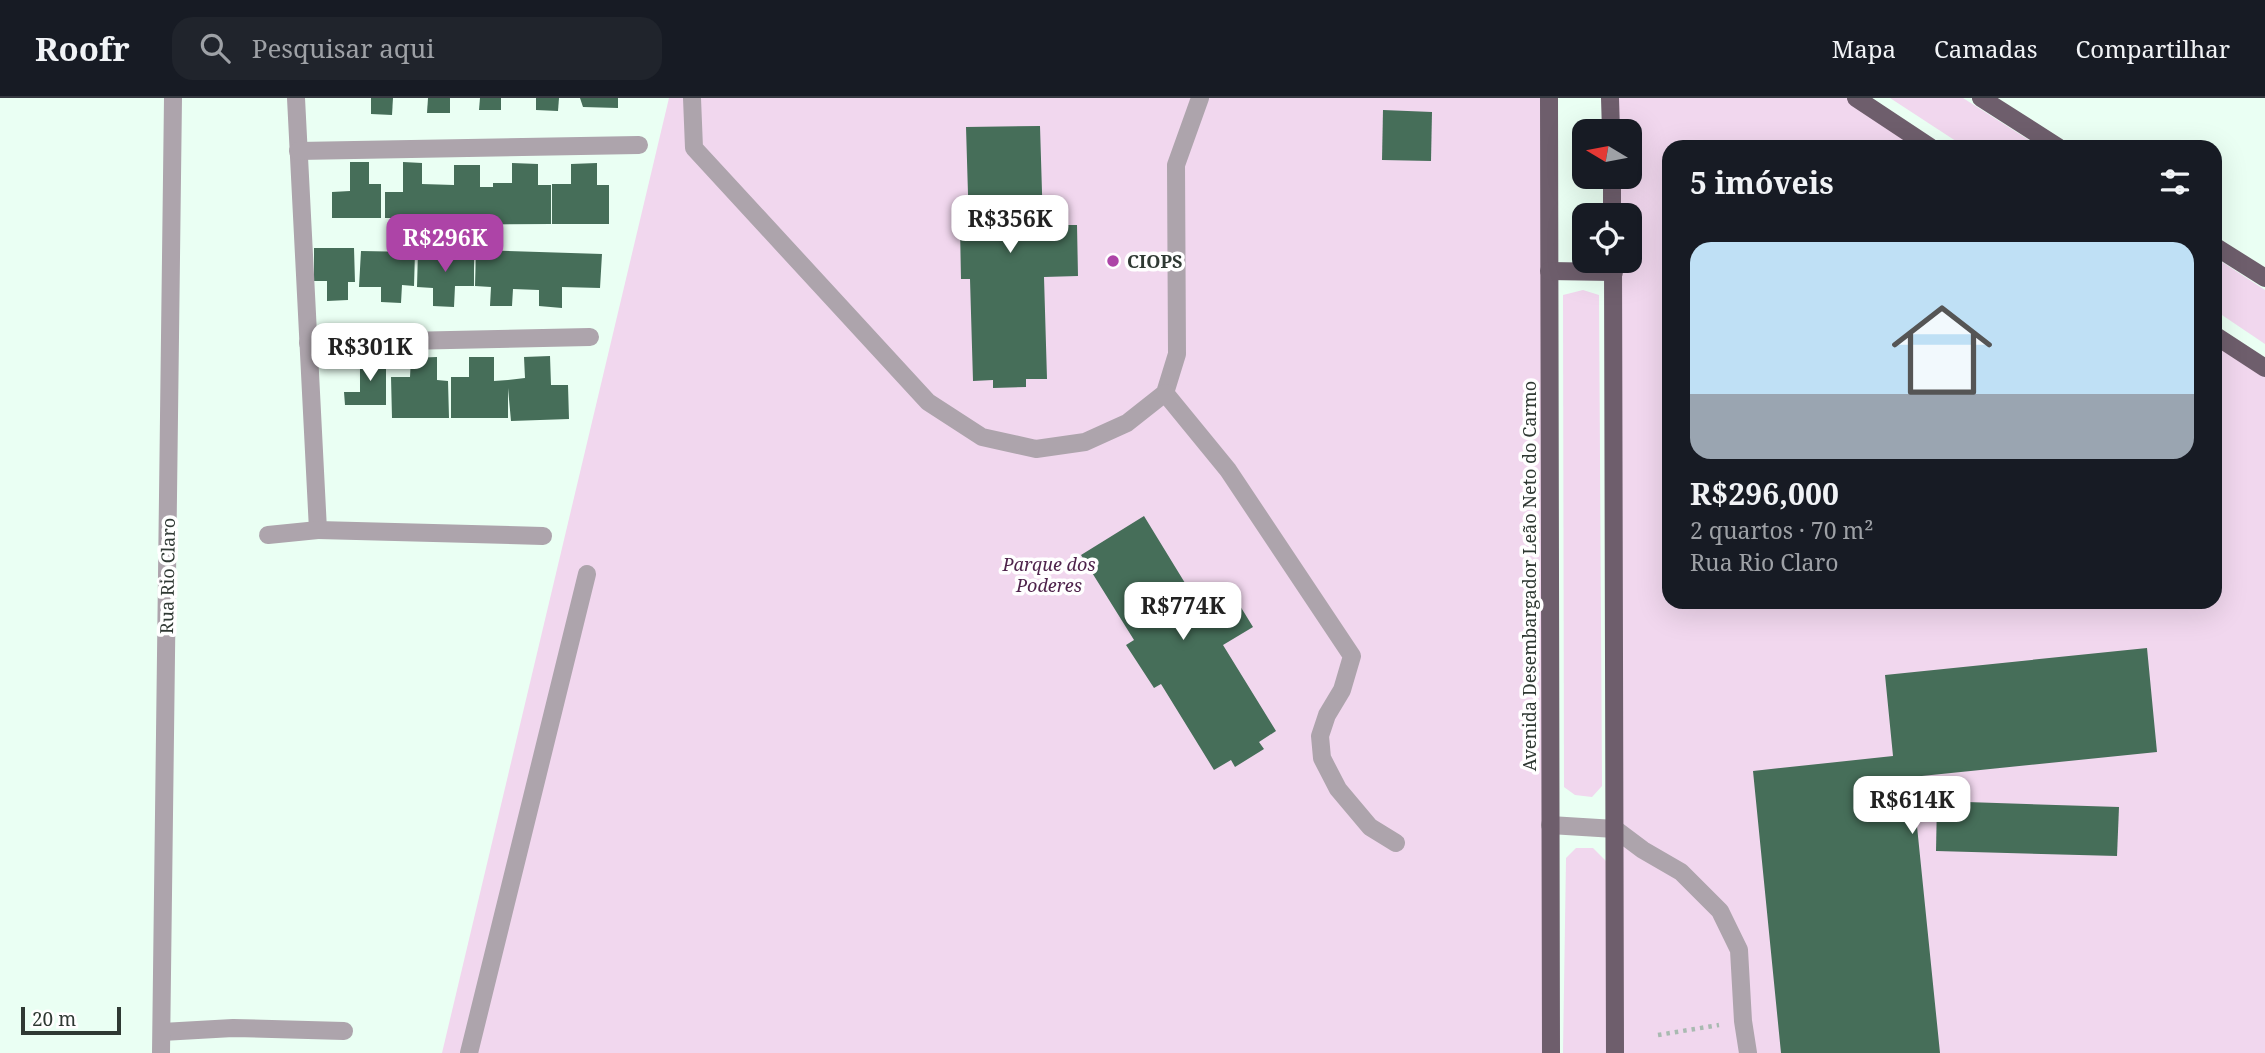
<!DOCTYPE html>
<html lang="pt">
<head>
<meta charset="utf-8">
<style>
	:root { --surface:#171b24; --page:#20242c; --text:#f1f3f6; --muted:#9ea1a6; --line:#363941; --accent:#ad44a7 }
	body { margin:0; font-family:"Noto Serif",serif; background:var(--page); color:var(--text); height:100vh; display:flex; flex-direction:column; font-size:26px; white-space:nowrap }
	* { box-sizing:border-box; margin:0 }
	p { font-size:23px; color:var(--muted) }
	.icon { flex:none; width:38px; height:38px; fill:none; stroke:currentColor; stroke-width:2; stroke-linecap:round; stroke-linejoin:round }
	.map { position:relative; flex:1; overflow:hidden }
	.side { position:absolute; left:1662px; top:42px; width:560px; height:469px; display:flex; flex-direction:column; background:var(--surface); border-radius:21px; box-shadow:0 7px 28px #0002 }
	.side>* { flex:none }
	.needle { width:46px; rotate:280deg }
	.controls { position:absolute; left:1572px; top:21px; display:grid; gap:14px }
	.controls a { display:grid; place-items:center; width:70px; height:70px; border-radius:14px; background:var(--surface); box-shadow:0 7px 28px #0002; font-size:35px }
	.scale { position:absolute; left:21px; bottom:18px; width:100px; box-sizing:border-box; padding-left:7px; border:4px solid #2f3933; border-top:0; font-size:19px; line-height:24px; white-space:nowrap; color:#2f3933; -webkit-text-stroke:5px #fff; paint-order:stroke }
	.price { position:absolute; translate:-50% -60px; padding:0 16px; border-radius:14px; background:#fff; color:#222; font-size:23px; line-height:46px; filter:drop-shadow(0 2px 4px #0008) }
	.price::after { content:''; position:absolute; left:50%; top:42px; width:21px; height:16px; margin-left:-10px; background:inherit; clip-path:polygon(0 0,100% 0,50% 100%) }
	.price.on { background:var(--accent); color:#fff }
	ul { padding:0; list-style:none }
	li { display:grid; align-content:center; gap:14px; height:371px; padding:0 28px }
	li+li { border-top:2px solid var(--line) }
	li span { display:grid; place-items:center; height:217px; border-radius:21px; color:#555 }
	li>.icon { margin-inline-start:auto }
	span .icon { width:126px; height:126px; fill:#fffc; stroke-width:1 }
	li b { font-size:30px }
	h2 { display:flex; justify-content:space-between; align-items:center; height:84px; padding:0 28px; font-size:30px }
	header { display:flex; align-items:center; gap:42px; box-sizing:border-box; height:98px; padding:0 35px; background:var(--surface); border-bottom:2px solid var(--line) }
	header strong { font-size:33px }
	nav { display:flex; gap:38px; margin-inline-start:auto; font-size:24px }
	.search { width:490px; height:63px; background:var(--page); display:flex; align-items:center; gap:18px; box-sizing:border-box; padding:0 24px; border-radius:21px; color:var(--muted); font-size:26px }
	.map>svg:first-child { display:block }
	.green { fill:#f1d7ee }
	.building { fill:#466e59 }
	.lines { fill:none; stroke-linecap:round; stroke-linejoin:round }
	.path { stroke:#a9bab1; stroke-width:4.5; stroke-dasharray:3.5 5; stroke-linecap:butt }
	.minor { stroke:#ada4ac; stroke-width:18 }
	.major { stroke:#6e5e6c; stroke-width:18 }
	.poi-dot { fill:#ad44a7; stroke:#fff; stroke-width:2.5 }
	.labels { text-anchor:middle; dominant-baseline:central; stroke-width:7; stroke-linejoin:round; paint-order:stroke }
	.poi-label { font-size:18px; font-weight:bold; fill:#2f3933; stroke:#fff; text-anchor:start }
	.park-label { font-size:18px; font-style:italic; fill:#4f244c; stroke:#fff }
	.street-label { font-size:18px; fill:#2f3933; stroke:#fff }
</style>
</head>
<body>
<header>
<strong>Roofr</strong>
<div class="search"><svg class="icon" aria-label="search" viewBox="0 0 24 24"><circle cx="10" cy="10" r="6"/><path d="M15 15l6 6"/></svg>Pesquisar aqui</div>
<nav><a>Mapa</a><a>Camadas</a><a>Compartilhar</a></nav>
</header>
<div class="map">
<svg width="2265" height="955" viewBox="0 0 2265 955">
	<rect width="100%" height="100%" fill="#eafff3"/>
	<!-- green -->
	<g class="green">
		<path d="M669,0H1549L1551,955H442Z"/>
		<path d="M1610,0H1856L1930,49H1670V504H2216V238L2265,270V955H1615L1613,163H1629V117H1612V79H1629V33H1611Z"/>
		<path d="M1890,0H1963L2040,49H1965Z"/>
		<path d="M2216,160L2265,192V246L2216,213Z"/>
		<path d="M1583,192L1599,197L1602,688L1592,699L1575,697L1564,689L1563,197Z"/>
		<path d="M1576,750H1593L1606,763L1607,955H1563L1566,760Z"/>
	</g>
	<!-- building -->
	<g class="building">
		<path d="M371,0H393L392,17L371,16Z"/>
		<path d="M428,0H450V15H427Z"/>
		<path d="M480,0H501V12H479Z"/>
		<path d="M536,0H559L558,13L536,12Z"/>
		<path d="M580,0H618V10L583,9Z"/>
		<path d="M1383,12L1432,14L1431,63L1382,62Z"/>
		<path d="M1040,28L1043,127H1077L1078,178L1044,179L1047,281H1026V289L993,290V282L973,283L970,181H961L960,130H969L966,29Z"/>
		<path d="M350,64H369V86H381V120H332V94L350,93Z"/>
		<path d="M403,64L422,65V86L454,87V67H480V89H493V85H512V65L538,66V87H551V126L435,127L434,120H385V94H403Z"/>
		<path d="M597,65V87H609V126H552V86H571V66Z"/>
		<path d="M314,150H354L355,184H348V202L327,203V183H314Z"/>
		<path d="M476,152L602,156L600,190L562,189V210L539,208V192L513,191L512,208H490L491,189L475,188Z"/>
		<path d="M361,153L415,154L414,188L402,187L401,205L381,204V189H359Z"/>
		<path d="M418,153L474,154V188H455L454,209L433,208V190L417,189Z"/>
		<path d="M386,258V307H345L344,294H360V259Z"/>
		<path d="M550,258L551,287H568L569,321L511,323L508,290V320H451V279H469V259H494V283L508,282L525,280L524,259Z"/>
		<path d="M437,259V282L448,283L449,320H392L391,279H410L411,260Z"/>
		<path d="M1144,418L1196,503L1226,485L1253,529L1223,547L1276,633L1259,644L1264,651L1235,669L1231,662L1214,672L1161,586L1154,590L1126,547L1134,542L1081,457Z"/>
		<path d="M2147,550L2157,654L1912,679L1940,955H1781L1753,673L1893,658L1885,577Z"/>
		<path d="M1937,703L2119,709L2117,758L1936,753Z"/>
	</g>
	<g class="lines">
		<!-- path -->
		<path class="path" d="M1658,937L1719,927"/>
		<!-- minor -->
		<g class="minor">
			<path d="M296,0L318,432L543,438"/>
			<path d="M692,0L694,50L928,304L982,339L1036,351L1085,344L1127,325L1165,295L1177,256L1176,67L1200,0"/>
			<path d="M298,53L639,47"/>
			<path d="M308,245L590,239"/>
			<path d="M1165,295L1228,372L1352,558L1342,592L1327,617L1320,638L1322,660L1338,691L1370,729L1396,745"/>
			<path d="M268,437L318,432"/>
			<path d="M1550,727L1615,731L1643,752L1681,774L1720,813L1739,852L1743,923L1748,955"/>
			<path d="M162,934L233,930L344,933"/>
			<path d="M161,955L173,0"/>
			<path d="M469,955L587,476"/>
		</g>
		<!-- major -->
		<g class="major">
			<path d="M1549,0L1551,955"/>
			<path d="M1610,0L1611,33"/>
			<path d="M1856,0L1930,49"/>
			<path d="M1981,0L2058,49"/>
			<path d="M1612,79V117"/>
			<path d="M2216,149L2265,180"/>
			<path d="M1613,163L1615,955"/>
			<path d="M1549,173L1614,174"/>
			<path d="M2216,238L2265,270"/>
		</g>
	</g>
	<!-- markers -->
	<circle class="poi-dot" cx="1113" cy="163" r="7"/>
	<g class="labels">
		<!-- poi labels -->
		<g class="poi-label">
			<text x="1127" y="163">CIOPS</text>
		</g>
		<!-- park labels -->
		<g class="park-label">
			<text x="1049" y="466">Parque dos<tspan x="1049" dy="21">Poderes</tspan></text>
		</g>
		<!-- street labels -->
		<g class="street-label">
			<text transform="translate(167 478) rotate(-89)">Rua Rio Claro</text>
			<text transform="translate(1529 478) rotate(-90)">Avenida Desembargador Leão Neto do Carmo</text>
		</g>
	</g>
</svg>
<div class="controls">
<a><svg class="needle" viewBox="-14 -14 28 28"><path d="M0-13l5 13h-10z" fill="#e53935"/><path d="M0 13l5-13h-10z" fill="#9ea1a6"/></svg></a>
<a><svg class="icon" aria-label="locate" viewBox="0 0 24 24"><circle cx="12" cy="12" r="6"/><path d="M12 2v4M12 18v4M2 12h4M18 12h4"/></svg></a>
</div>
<div class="scale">20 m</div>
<b class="price" style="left:1010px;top:157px">R$356K</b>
<b class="price on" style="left:445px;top:176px">R$296K</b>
<b class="price" style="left:370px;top:285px">R$301K</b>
<b class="price" style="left:1183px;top:544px">R$774K</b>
<b class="price" style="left:1912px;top:738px">R$614K</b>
<section class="side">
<h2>5 imóveis<svg class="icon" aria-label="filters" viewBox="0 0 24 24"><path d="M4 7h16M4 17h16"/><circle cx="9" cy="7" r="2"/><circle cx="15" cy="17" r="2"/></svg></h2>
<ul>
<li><span style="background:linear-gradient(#bfe0f5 70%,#9aa5b1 0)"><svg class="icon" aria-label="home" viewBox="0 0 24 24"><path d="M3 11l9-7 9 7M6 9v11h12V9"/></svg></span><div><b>R$296,000</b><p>2 quartos · 70 m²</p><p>Rua Rio Claro</p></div></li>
</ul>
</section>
</div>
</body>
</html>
